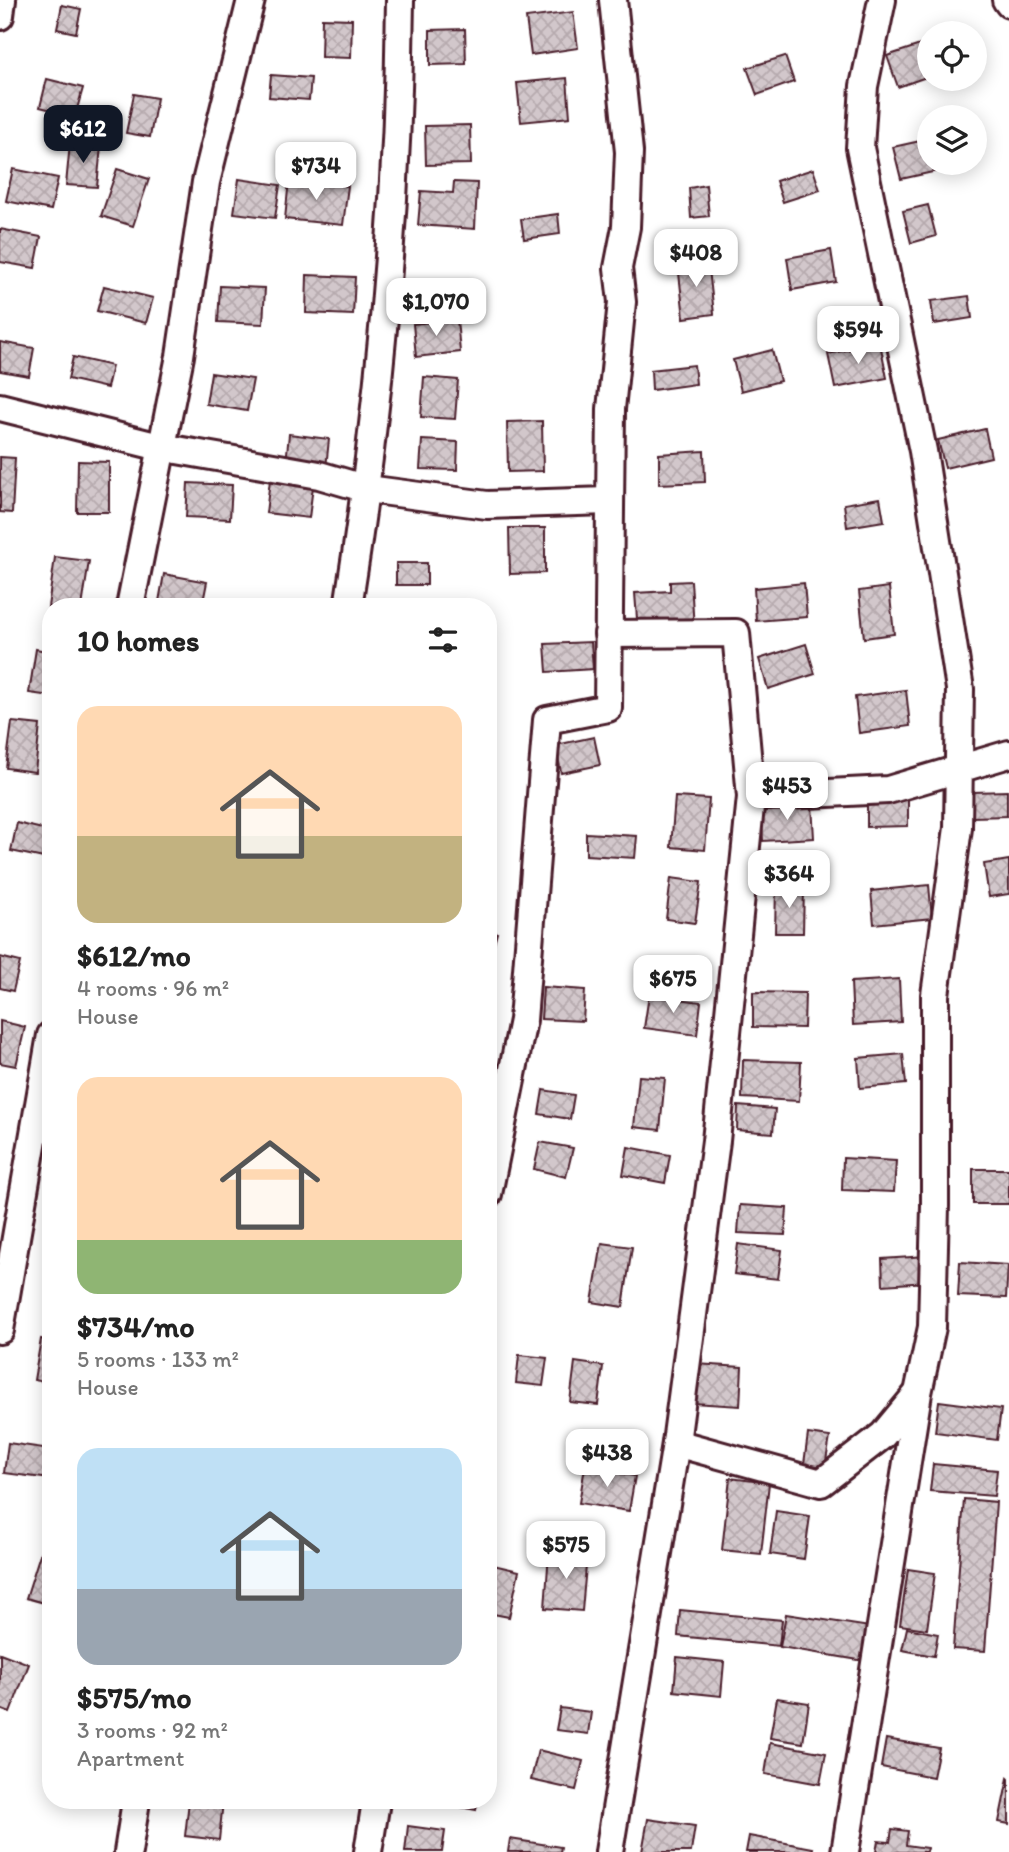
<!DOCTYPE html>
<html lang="en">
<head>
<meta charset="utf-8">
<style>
	:root { --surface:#fff; --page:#f2f2f2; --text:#222; --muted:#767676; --accent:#111827 }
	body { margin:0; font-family:Itim,sans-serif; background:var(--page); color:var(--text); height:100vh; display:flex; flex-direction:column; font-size:26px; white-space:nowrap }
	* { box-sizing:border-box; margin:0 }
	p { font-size:23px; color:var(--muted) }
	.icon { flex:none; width:38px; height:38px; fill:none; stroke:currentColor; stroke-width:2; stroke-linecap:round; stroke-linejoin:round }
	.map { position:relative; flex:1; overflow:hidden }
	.panel { position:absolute; left:42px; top:598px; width:455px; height:1211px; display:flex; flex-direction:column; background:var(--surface); border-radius:28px; box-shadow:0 4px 18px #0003 }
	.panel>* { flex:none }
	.fabs { position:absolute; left:917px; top:21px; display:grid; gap:14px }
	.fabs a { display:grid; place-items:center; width:70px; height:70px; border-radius:50%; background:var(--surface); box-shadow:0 4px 18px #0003; font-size:35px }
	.price { position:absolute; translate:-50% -60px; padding:0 16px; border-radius:14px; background:#fff; color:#222; font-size:23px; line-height:46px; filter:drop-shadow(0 2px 4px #0008) }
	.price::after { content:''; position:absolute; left:50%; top:42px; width:21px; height:16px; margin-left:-10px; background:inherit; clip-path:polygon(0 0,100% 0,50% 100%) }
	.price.current { background:var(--accent); color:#fff }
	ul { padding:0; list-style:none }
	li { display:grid; align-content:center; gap:14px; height:371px; padding:0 35px }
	li span { display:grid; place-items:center; height:217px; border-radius:21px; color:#555 }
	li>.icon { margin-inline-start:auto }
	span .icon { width:126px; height:126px; fill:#fffc; stroke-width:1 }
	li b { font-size:30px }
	h2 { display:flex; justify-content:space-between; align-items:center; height:84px; padding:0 35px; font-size:30px }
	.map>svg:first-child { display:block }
	.building { fill:url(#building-cross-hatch); stroke:#4a1f2b; stroke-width:2 }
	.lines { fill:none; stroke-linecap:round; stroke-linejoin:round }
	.street-casing { stroke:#4a1f2b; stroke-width:32 }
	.street { stroke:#fff; stroke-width:26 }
</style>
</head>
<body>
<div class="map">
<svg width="1009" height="1852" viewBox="0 0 1009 1852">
	<defs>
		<pattern id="building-cross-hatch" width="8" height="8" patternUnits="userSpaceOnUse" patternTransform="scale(1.75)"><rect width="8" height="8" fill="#d2c7cb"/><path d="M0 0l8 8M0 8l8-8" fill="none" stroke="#b6aaae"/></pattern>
	</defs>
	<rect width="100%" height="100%" fill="#fff"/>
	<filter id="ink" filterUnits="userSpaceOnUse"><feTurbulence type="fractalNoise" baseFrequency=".0143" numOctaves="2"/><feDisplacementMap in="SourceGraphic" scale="14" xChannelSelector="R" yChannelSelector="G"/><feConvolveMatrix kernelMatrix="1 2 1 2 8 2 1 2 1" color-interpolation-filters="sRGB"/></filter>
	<g filter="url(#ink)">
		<!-- building -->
		<g class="building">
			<path d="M62,5L81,9L76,33L57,29Z"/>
			<path d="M573,12L578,48L531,55L526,18Z"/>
			<path d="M322,18L352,19L351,58L321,57Z"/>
			<path d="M465,29L466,64L430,65V30Z"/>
			<path d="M920,45L929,76L898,87L887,56Z"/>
			<path d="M785,56L794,82L757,95L747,68Z"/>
			<path d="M271,75L311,78L309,100L269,97Z"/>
			<path d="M567,78L570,117L521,122L517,83Z"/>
			<path d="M47,79L83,88L75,116L40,107Z"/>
			<path d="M134,94L157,98L150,137L126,133Z"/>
			<path d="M470,125L471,164L426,165L425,126Z"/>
			<path d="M929,139V163H941L942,170L901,179L893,147Z"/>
			<path d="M70,143L101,146L97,187L66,185Z"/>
			<path d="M13,169L58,178L51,210L6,201Z"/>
			<path d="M117,169L149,179L133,226L101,216Z"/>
			<path d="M813,169L820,190L783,202L776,181Z"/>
			<path d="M239,179L280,185L275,218L234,213Z"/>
			<path d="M289,180L348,186L343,225L285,219Z"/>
			<path d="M454,182L477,183L475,229L418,225L421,191L453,193Z"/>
			<path d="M706,185L709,216L691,218L689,188Z"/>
			<path d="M928,205L936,236L911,243L903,211Z"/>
			<path d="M558,214L560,234L524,239L521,219Z"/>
			<path d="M0,229L41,237L35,268L0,262Z"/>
			<path d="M831,250L836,282L792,290L787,258Z"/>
			<path d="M708,260L714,314L684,318L678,264Z"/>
			<path d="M307,275L355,277L353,315L306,313Z"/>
			<path d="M104,286L153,298L146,323L97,311Z"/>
			<path d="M220,286L265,288L263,324L218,322Z"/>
			<path d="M969,296L972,318L934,324L931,301Z"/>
			<path d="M457,319L460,352L416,357L413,324Z"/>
			<path d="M0,342L34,348L29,376L0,371Z"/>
			<path d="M880,343L887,378L835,388L828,354Z"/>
			<path d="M772,350L780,381L741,391L733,360Z"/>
			<path d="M73,357L112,366L107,388L68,379Z"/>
			<path d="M694,365L696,384L652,390L651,370Z"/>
			<path d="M211,373L253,379L247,411L206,404Z"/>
			<path d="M424,377L458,380L455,419L421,417Z"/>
			<path d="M542,421L543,471L508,472L507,422Z"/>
			<path d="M985,429L991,457L945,468L938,440Z"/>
			<path d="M289,434L329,439L326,468L286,463Z"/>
			<path d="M422,440L458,442L457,470L420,469Z"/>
			<path d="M704,451L705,482L659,484V454Z"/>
			<path d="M0,457L15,458L12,513L0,512Z"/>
			<path d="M78,461L109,462V512H77Z"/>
			<path d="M270,480L313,486L309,518L266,513Z"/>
			<path d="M188,483L232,485L230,519L186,517Z"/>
			<path d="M880,498L884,521L847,527L844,504Z"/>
			<path d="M509,528H545V573L510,574Z"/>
			<path d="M55,557L89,561L82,607H48Z"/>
			<rect x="396" y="563" width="31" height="22"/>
			<path d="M164,574L207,582L202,607H158Z"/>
			<path d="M691,581L694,629L638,632L635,593L670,591V582Z"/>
			<path d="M804,583L807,617L756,621L754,588Z"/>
			<path d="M889,587L894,634L864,638L859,591Z"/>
			<path d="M591,642L593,669L547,672L545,644Z"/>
			<path d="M806,644L815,674L768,689L759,659Z"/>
			<path d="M36,649L51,652V696L29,693Z"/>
			<path d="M906,690L910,726L859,733L855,697Z"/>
			<path d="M12,722L40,725L35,772L6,768Z"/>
			<path d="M594,737L600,765L561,773L556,745Z"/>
			<path d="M1007,791V816L973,817V792Z"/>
			<path d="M675,797L709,799L705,850L671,847Z"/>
			<path d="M908,798V826L867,827V799Z"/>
			<path d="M812,804L814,838L763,841L761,806Z"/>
			<path d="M17,823L51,831L48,859L11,851Z"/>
			<path d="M586,833L637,836L635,858L586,855Z"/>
			<path d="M1009,860V894L989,897L984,864Z"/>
			<path d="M671,878L701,882L695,923L666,919Z"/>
			<path d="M929,885L932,918L874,924L871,891Z"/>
			<path d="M776,886L804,887L803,933H775Z"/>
			<path d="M488,931L497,933L489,962H488Z"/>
			<path d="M0,957L20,962L13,991L0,988Z"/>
			<path d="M899,979L901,1022L853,1025L851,982Z"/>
			<path d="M543,987L585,990L583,1021L541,1019Z"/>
			<path d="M753,992L805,993L804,1028L753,1027Z"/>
			<path d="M649,995L701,1002L697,1035L644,1028Z"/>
			<path d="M0,1021L25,1027L16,1066L0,1063Z"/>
			<path d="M903,1054L906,1084L860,1088L858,1058Z"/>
			<path d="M743,1060L801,1062L799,1101L742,1098Z"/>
			<path d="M639,1076L665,1078L660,1130L634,1127Z"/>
			<path d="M543,1090L574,1095L570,1119L539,1114Z"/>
			<path d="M738,1106L775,1109L773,1133L737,1130Z"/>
			<path d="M540,1142L573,1148L566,1177L534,1169Z"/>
			<path d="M628,1147L670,1155L665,1183L623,1175Z"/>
			<path d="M843,1158L896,1161L894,1192L842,1190Z"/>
			<rect x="973" y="1169" width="36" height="35"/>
			<path d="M740,1205L787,1208L785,1235L738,1233Z"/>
			<path d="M602,1243L632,1247L623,1307L592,1302Z"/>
			<path d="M738,1244L782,1250L778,1279L734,1274Z"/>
			<path d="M926,1256L927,1282L883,1285L882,1259Z"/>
			<path d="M960,1262L1008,1265L1006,1298L958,1296Z"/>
			<path d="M41,1339L51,1341V1383L34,1380Z"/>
			<path d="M519,1355L547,1358L543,1386L516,1383Z"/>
			<path d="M575,1362L603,1366L598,1405L570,1402Z"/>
			<path d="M696,1364L742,1367L740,1406L693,1403Z"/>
			<path d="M939,1401L1001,1409L997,1440L935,1432Z"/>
			<path d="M808,1434L830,1437L825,1467L804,1464Z"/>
			<path d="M8,1443L51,1449V1479L4,1473Z"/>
			<path d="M933,1464L997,1470L994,1496L930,1491Z"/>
			<path d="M585,1467L635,1476L629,1511L579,1503Z"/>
			<path d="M730,1478L769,1483L761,1554L722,1550Z"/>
			<path d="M964,1499L996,1502L985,1651L953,1649Z"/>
			<path d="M776,1511L810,1516L804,1559L770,1554Z"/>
			<path d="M488,1550H492L489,1564L519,1571L509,1617L488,1613Z"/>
			<path d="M41,1551L51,1554V1605L26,1598Z"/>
			<path d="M549,1552L587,1555L582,1611L545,1608Z"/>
			<path d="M908,1569L935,1573L927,1629L900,1625Z"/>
			<path d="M680,1610L782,1620L779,1646L678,1636Z"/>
			<path d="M786,1614L870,1627L865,1661L780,1647Z"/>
			<path d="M907,1628L938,1634L934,1656L902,1650Z"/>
			<path d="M0,1653L29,1664L10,1713L0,1709Z"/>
			<path d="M677,1657L724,1662L721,1696L674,1691Z"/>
			<path d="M777,1698L809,1703L803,1743L770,1738Z"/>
			<path d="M560,1708L591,1712L588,1734L556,1730Z"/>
			<path d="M886,1739L939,1748L933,1777L881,1767Z"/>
			<path d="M770,1743L826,1753L820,1784L765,1774Z"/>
			<path d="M538,1750L583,1761L576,1790L531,1780Z"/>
			<path d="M1008,1778L1009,1779V1824L999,1822Z"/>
			<path d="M189,1801H223L219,1840L185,1836Z"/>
			<path d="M445,1801H478L476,1810L445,1804Z"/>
			<path d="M648,1819L695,1826L691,1852H642Z"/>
			<path d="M408,1826L445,1831L442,1852H405Z"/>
			<path d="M892,1829L908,1831L906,1845L927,1848L926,1852H876L878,1841L890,1842Z"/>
			<path d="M749,1836L813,1848L812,1852H746Z"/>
			<path d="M510,1839L561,1847L560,1852H508Z"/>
		</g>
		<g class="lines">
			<defs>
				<g id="street">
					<path d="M1006,0L1009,4"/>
					<path d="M0,16L2,0"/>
					<path d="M0,407L160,447L319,475L367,489L487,505L608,501"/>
					<path d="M130,607L180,356L206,182L251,0"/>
					<path d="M348,607C380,406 398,204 400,0"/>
					<path d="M608,634L736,633L751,797L716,1141L676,1443L609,1852"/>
					<path d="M751,797L888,790L1009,754"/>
					<path d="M488,1194L523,1020L547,720L608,708L611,409L622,302L618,268L626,227L629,152L613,0"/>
					<path d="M0,1330L51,1035"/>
					<path d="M676,1443L821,1483L883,1435L917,1394"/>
					<path d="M128,1852L136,1801"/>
					<path d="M368,1852L376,1801"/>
					<path d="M845,1852L918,1393L932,1327L935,1206V995L958,828L960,689L923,451L860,148L864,86L882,0"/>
				</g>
			</defs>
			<!-- street casing -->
			<use href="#street" class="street-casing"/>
			<!-- street -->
			<use href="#street" class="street"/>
		</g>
	</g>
</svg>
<div class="fabs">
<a><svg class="icon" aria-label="locate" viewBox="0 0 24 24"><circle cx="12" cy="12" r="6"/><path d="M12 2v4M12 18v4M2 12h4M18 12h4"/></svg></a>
<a><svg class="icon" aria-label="layers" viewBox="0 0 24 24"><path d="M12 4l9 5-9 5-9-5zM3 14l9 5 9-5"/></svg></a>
</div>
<b class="price current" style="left:83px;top:165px">$612</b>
<b class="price" style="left:316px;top:202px">$734</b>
<b class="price" style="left:696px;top:289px">$408</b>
<b class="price" style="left:436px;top:338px">$1,070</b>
<b class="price" style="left:858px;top:366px">$594</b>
<b class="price" style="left:787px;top:822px">$453</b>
<b class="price" style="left:789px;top:910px">$364</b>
<b class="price" style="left:673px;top:1015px">$675</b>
<b class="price" style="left:607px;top:1489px">$438</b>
<b class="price" style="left:566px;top:1581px">$575</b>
<section class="panel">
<h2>10 homes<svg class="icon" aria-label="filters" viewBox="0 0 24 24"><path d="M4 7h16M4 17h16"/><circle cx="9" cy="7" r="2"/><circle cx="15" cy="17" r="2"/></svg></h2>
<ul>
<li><span style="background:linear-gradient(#ffd9b3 60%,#c2b280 0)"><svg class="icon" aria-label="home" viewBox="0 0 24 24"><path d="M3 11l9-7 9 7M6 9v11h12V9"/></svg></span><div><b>$612/mo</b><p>4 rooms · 96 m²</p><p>House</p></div></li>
<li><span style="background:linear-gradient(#ffd9b3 75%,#8fb573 0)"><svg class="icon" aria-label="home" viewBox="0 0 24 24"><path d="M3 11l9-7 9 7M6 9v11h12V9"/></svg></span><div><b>$734/mo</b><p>5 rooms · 133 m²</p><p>House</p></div></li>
<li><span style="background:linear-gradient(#bfe0f5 65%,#9aa5b1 0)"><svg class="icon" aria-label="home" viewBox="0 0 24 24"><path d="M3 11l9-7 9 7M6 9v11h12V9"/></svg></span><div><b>$575/mo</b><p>3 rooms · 92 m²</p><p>Apartment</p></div></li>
</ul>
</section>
</div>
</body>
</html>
